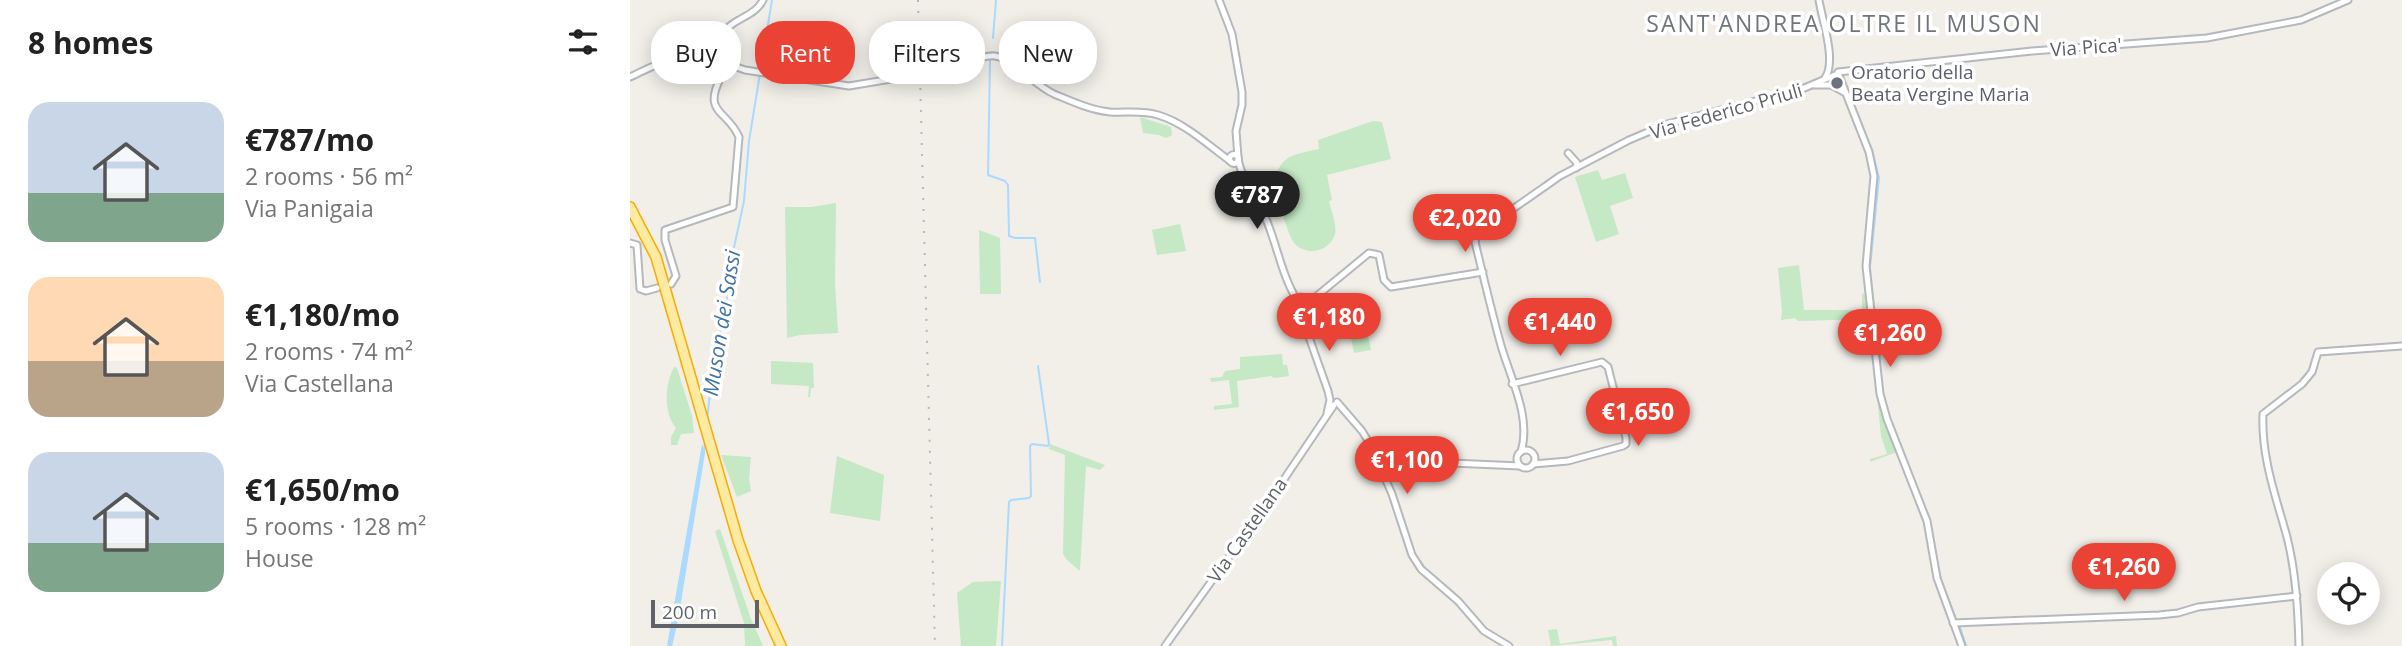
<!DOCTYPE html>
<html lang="en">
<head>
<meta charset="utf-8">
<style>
	:root { --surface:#fff; --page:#f2f2f2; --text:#222; --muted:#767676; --accent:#ea4335 }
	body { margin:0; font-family:"Open Sans",sans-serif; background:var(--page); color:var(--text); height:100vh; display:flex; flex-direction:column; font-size:26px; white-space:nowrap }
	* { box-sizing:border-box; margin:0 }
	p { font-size:23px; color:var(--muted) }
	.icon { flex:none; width:38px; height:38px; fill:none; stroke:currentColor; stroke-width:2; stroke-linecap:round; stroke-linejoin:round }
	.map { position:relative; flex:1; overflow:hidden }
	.side { display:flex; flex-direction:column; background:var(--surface); width:630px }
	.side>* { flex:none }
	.top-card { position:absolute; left:21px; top:21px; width:665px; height:63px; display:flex; gap:14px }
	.tools { position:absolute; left:1687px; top:562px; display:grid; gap:14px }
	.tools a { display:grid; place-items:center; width:63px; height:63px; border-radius:50%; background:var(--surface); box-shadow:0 4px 18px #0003; font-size:35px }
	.scale { position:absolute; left:21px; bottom:18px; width:108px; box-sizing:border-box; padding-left:7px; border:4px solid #5f6368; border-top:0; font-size:19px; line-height:24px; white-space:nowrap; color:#5f6368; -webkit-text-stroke:5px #fff; paint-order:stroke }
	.price { position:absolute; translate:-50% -60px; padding:0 16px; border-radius:24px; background:var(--accent); color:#fff; font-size:23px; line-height:46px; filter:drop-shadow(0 2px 4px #0008) }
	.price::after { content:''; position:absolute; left:50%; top:42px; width:21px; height:16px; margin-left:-10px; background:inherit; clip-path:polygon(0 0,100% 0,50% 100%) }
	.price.current { background:#222; color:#fff }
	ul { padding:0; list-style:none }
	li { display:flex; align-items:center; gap:21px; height:175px; padding:0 28px }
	li span { display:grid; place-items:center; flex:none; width:196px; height:140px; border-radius:21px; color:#555 }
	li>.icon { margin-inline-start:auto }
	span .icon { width:84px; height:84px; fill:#fffc; stroke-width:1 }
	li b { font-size:30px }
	h2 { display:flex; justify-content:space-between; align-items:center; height:84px; padding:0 28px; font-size:30px }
	.chip { padding:0 24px; border-radius:28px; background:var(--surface); box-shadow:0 4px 18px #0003; font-size:24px; line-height:63px }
	.chip.current { background:var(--accent); color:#fff }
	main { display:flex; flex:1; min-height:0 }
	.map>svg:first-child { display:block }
	.green { fill:#c5e8c5 }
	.water { fill:#aadaff }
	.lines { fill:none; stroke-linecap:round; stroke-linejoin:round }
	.stream { stroke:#aadaff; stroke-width:2 }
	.tertiary-casing { stroke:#b5b8bc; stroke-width:9 }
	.trunk-casing { stroke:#f9ab00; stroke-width:12 }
	.tertiary { stroke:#fff; stroke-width:5 }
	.trunk { stroke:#feeaa1; stroke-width:9 }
	.rail { stroke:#b6b7b8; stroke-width:2; stroke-dasharray:2 9; stroke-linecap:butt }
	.tertiary-bridge-casing { stroke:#b5b8bc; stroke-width:9; stroke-linecap:butt }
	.tertiary-bridge { stroke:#fff; stroke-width:5 }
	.worship-dot { fill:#6b7280; stroke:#fff; stroke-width:2.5 }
	.labels { text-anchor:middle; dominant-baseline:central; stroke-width:7; stroke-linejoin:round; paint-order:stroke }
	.street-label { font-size:19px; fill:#5f6368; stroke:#fff }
	.worship-label { font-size:19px; fill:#5b616d; stroke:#fff; text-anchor:start }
	.water-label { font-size:21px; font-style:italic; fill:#4174aa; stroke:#fff }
	.quarter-label { font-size:23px; letter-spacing:2px; fill:#70757a; stroke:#fff }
</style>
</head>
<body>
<main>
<section class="side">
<h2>8 homes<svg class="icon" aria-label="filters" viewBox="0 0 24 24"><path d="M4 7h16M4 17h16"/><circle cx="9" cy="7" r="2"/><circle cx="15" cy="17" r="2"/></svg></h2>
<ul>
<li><span style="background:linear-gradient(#c9d6e8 65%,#7fa58c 0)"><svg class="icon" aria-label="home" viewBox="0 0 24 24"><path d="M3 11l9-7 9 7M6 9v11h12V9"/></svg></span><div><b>€787/mo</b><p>2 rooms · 56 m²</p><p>Via Panigaia</p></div></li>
<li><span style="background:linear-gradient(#ffd9b3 60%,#b9a48a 0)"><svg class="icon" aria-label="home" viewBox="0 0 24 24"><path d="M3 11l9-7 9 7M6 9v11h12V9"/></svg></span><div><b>€1,180/mo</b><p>2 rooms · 74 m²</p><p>Via Castellana</p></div></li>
<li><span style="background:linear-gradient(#c9d6e8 65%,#7fa58c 0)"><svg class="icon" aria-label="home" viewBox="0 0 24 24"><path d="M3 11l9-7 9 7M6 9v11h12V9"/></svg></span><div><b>€1,650/mo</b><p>5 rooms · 128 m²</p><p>House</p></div></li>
</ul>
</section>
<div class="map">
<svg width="1772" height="646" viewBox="0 0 1772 646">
	<rect width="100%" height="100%" fill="#f1efe8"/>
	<!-- green -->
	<g class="green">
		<path d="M259,21L281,24L283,72L259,76Z"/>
		<path d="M326,39L340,48L342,53L331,59L298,64L300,47L323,44Z"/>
		<path d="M510,117L541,127L542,135L536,138L529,135L513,133Z"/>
		<path d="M743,121L752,122L761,159L697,175L702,200L699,201C701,211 707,224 705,234C700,251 678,257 665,244C657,235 644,188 646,176C647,170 652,162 658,158C666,153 680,151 689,149L688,140Z"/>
		<path d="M968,170L972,180L995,173L1003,198L980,206L989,234L966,242L945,177Z"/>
		<path d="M206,203L205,283L208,333L170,335L157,338L155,207H181Z"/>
		<path d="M550,224L556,251L527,255L522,230Z"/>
		<path d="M349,230L370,238L371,294H350Z"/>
		<path d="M1169,265L1174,310H1232V294L1235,293L1238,319L1168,321L1165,318L1151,320L1152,311L1148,268Z"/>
		<path d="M735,320L741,350L724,353L718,323Z"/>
		<path d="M652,354L653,365H657L659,376L644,378L641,376L607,381L609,407L584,410V406L602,404L599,380L581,382L580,378L592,377L595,371L610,369V357Z"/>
		<path d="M141,361L183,363L184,388H181L180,397H178L179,386L141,384Z"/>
		<path d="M44,367L47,368L62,416L64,433L51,434L47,445H41V437L46,428C33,412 35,384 44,367Z"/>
		<path d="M1246,386L1252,414L1267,452L1240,462V459L1257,454L1251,436Z"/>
		<path d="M420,444L475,465L470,470L456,466L450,571L437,560L433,554L435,455L419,449Z"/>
		<path d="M91,455L121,457L119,479L121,491L107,497Z"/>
		<path d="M207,456L254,475L250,521L200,513Z"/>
		<path d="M90,529L121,619L133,646H115L114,623L85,531Z"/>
		<path d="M371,581L366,646H331L327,593L343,582Z"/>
		<path d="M927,629L930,644L986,636L987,646H983L982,640L921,646L918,630Z"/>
	</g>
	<!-- water -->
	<path class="water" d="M72,444L75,453L48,621L42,646H37Z"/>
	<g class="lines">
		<!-- stream -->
		<g class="stream">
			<path d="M363,38L366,0"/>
			<path d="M360,60L358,175L375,181L378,185L379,236L385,238H405L410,282"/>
			<path d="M1217,88L1242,150L1249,178L1240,267L1251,382"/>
			<path d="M77,421L83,364L97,301L100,266L114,201L119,141L142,0"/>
			<path d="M74,452L75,440"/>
			<path d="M1299,519L1311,580L1326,619"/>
			<path d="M1329,624L1336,646"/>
			<path d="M372,646L379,502L381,500L399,498L401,496L400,446L402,444L418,446L419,444L408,366"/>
		</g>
		<defs>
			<g id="tertiary">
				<path d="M589,0L602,34L612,92V105L606,131L608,157"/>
				<path d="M1189,0C1192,20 1207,61 1195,78"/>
				<circle cx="89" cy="66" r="9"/>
				<path d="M95,59C78,18 122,24 133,0"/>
				<path d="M98,64L115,70L219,86L279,76"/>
				<path d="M303,71C317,68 355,54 365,56C384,59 404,85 424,94C441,101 460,110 480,112C496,113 512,110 528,115C555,123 578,145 600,161"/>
				<path d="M1208,72L1402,51L1577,38L1671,20L1718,0"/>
				<path d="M1208,73L1239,152L1244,176L1236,266L1250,394L1257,419L1297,521L1307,578L1332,646"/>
				<path d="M0,77C14,71 28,62 43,60C57,59 69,65 82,59"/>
				<path d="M1184,85H1201L1214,92"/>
				<path d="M938,153L947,163L946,168"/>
				<circle cx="604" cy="159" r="4.5"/>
				<path d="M608,159C612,181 628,199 636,219C647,245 652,276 667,300"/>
				<path d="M0,243L7,245L10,289L16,291L27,288"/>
				<path d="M41,284L46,276L35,240V230L103,207L109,137C97,109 71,114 92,75"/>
				<path d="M671,297L667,303L698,391L700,400L697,413"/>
				<path d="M677,304L739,253L749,255L754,280L761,287L853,272"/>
				<path d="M882,384L972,362L978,367L996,438V444L993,446L938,461L903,464"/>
				<path d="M707,402L732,431L740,444L762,494L782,555L791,569L828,601L854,631L879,646"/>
				<circle cx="896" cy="459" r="9"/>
				<path d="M891,452C902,416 879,376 870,342C861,309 853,275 845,242L847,234L930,176L999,140L1037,124L1172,89L1205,75"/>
				<path d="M755,478L761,473L822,463L890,466"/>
				<path d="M1323,623L1529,615L1548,613L1568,607L1667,596"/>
				<path d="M535,646L642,497L704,405"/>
				<path d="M1669,646C1668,610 1666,573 1657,537C1646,497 1631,457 1633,414L1672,384L1682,372L1688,352L1772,346"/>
			</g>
			<path id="trunk" d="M0,207L26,257L108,540L126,591L151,646"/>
		</defs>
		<!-- tertiary casing -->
		<use href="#tertiary" class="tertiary-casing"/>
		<!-- trunk casing -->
		<use href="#trunk" class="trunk-casing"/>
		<!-- tertiary -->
		<use href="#tertiary" class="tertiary"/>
		<!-- trunk -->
		<use href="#trunk" class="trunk"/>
		<!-- rail -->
		<path class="rail" d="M288,0L305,646"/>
		<defs>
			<path id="tertiary-bridge" d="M279,76L303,71"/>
		</defs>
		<!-- tertiary-bridge casing -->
		<use href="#tertiary-bridge" class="tertiary-bridge-casing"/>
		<!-- tertiary-bridge -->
		<use href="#tertiary-bridge" class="tertiary-bridge"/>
	</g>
	<!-- markers -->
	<circle class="worship-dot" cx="1207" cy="83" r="7"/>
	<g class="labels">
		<!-- street labels -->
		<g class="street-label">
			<text transform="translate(1456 47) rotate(-4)">Via Pica'</text>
			<text transform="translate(1096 111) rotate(-16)">Via Federico Priuli</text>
			<text transform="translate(617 530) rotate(-55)">Via Castellana</text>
		</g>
		<!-- worship labels -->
		<g class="worship-label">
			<text x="1221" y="72">Oratorio della<tspan x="1221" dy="22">Beata Vergine Maria</tspan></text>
		</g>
		<!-- water labels -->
		<g class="water-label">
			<text transform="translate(91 323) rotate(-81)">Muson dei Sassi</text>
		</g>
		<!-- quarter labels -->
		<g class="quarter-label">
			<text x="1214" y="23">SANT'ANDREA OLTRE IL MUSON</text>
		</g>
	</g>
</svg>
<div class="tools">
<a><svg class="icon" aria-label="locate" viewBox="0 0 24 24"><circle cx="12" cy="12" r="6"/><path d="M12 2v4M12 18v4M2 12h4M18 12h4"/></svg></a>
</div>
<div class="scale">200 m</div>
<b class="price current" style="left:627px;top:231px">€787</b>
<b class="price" style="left:835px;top:254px">€2,020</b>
<b class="price" style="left:699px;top:353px">€1,180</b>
<b class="price" style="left:930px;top:358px">€1,440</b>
<b class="price" style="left:1260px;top:369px">€1,260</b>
<b class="price" style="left:1008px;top:448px">€1,650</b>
<b class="price" style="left:777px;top:496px">€1,100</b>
<b class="price" style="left:1494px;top:603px">€1,260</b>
<div class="top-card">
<a class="chip">Buy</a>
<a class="chip current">Rent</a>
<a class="chip">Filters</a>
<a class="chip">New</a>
</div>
</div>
</main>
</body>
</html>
